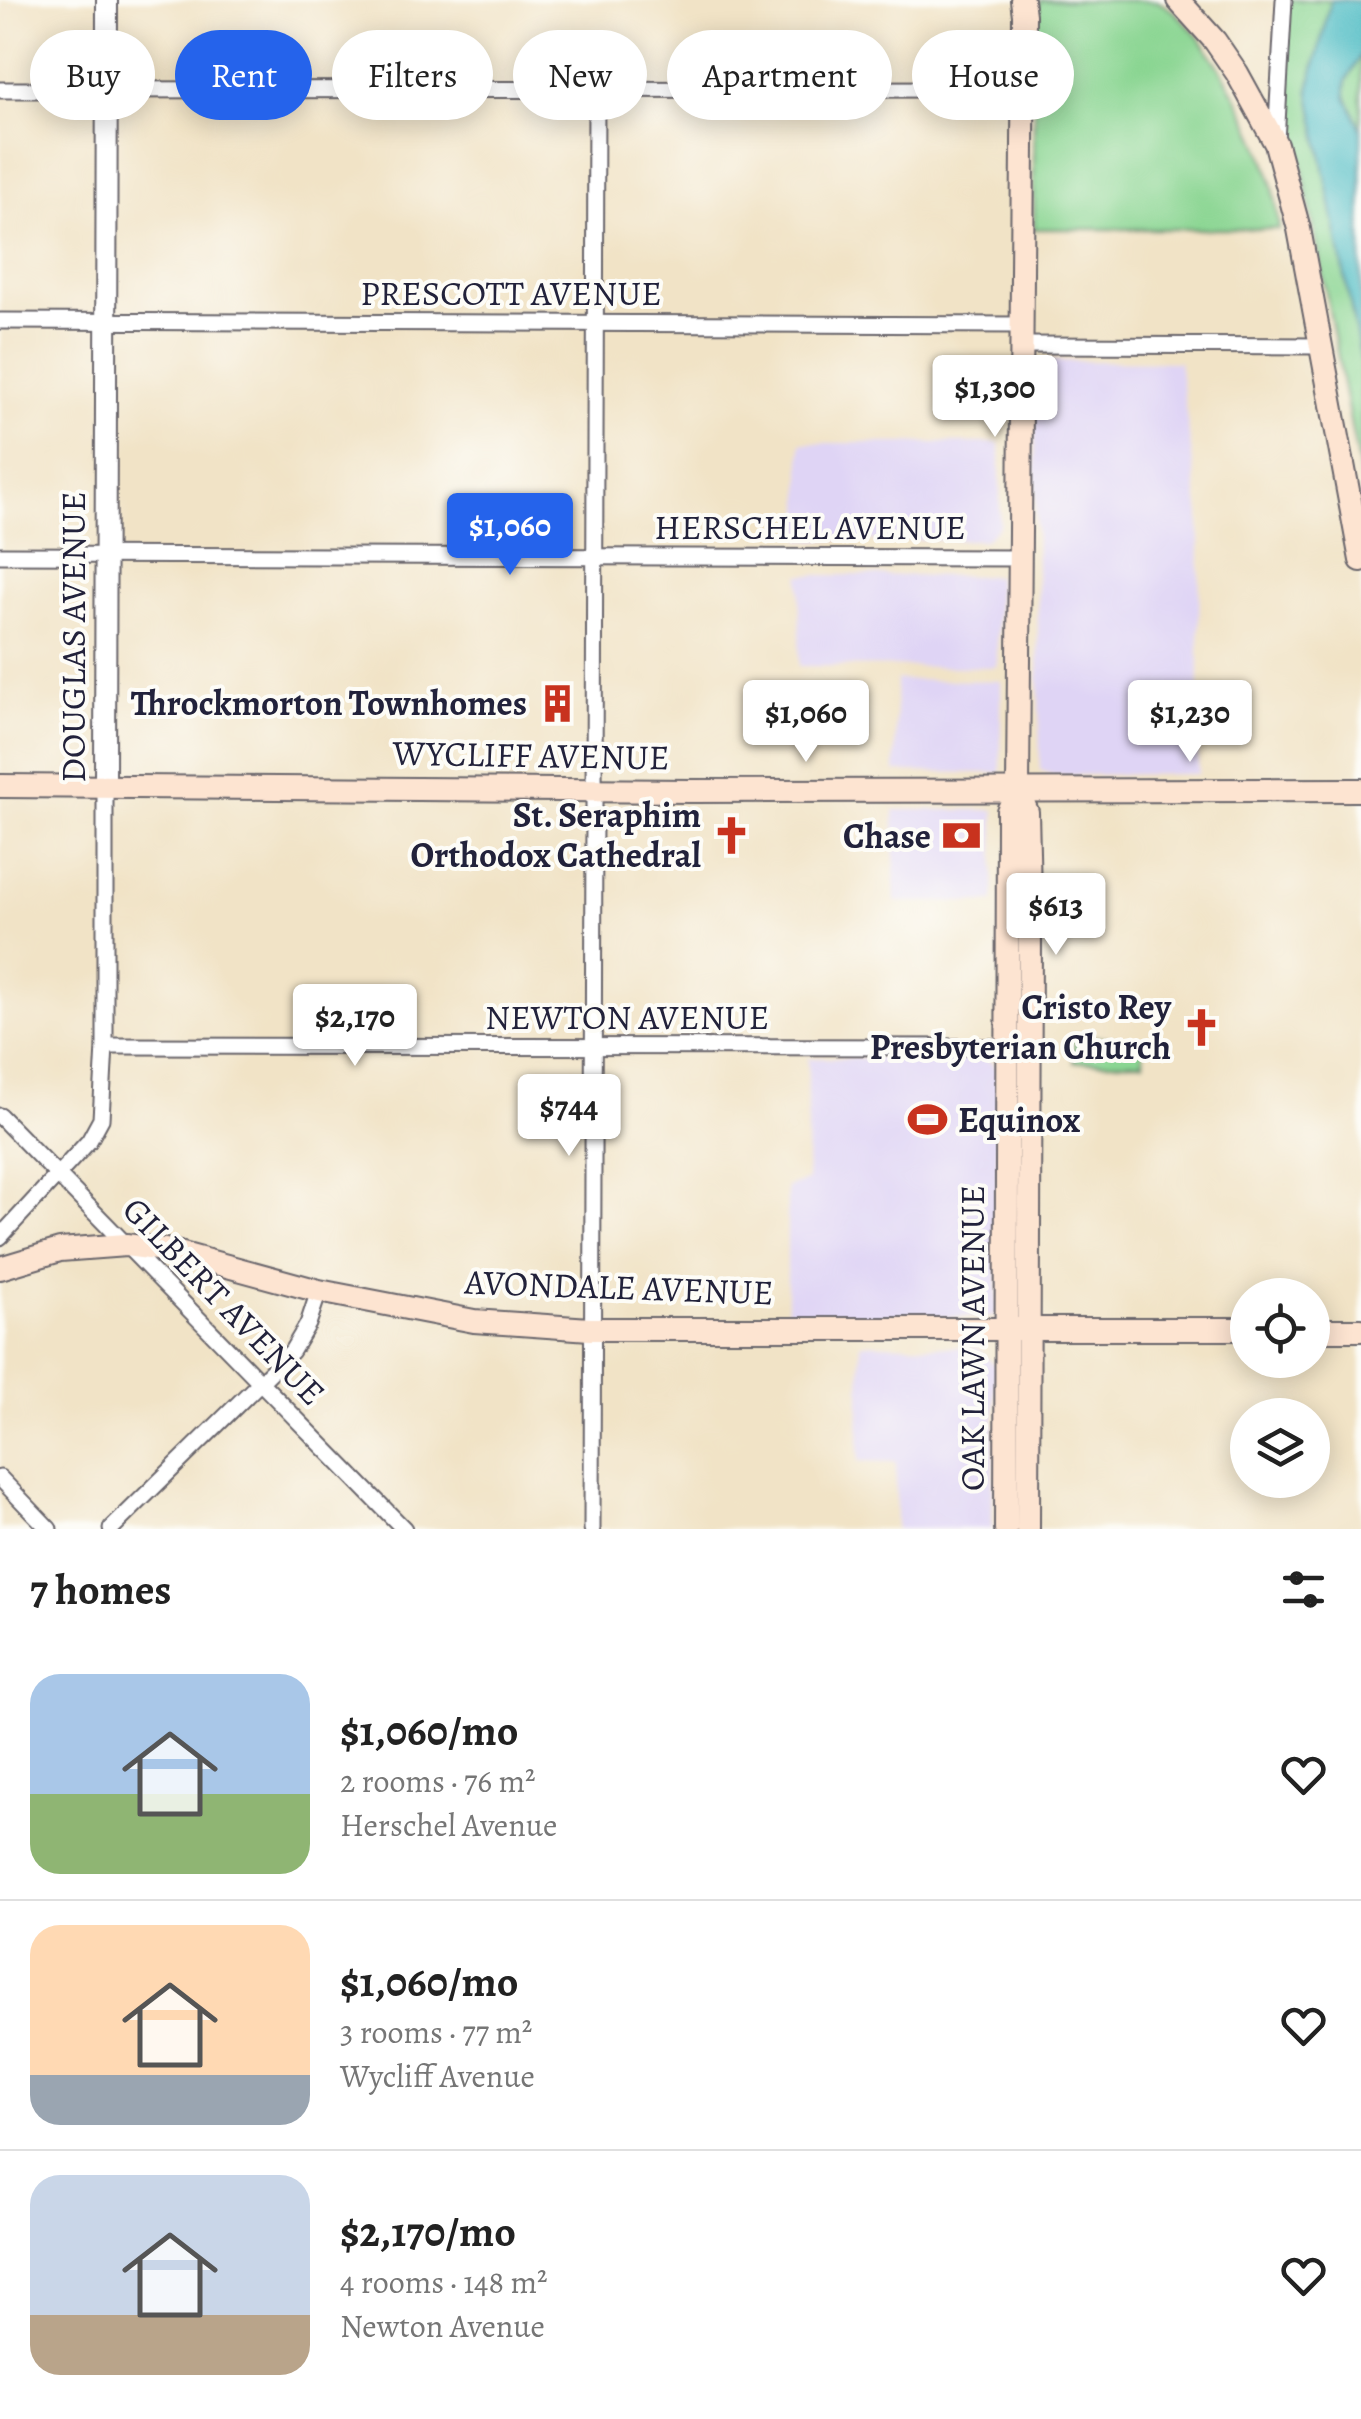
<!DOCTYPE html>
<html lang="en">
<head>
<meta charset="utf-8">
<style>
	:root { --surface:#fff; --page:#f2f2f2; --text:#222; --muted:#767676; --line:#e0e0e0; --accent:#2563eb }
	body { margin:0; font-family:Alegreya,serif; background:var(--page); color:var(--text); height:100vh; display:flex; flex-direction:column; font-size:38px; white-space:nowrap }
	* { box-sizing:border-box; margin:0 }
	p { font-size:32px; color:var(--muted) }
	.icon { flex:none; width:55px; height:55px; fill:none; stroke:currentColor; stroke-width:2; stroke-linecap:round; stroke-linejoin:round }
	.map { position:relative; height:1529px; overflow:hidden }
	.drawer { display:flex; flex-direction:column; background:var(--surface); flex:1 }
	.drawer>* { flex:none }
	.banner { position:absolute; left:30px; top:30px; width:1302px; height:90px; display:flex; gap:20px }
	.buttons { position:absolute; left:1230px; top:1278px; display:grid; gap:20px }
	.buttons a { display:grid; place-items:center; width:100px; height:100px; border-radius:50%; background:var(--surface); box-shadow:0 5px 25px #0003; font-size:50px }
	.price { position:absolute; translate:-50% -85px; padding:0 22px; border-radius:10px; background:#fff; color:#222; font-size:32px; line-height:65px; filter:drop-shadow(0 2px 5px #0008) }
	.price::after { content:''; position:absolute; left:50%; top:60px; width:30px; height:22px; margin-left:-15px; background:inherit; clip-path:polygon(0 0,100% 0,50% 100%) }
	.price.selected { background:var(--accent); color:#fff }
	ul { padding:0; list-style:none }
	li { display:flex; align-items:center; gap:30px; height:250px; padding:0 30px }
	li+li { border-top:2px solid var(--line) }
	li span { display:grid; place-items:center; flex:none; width:280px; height:200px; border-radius:30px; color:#555 }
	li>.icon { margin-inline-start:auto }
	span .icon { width:120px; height:120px; fill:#fffc; stroke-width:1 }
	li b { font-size:42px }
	h2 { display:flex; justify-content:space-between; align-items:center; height:120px; padding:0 30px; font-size:42px }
	.tag { padding:0 35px; border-radius:45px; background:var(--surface); box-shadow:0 5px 25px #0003; font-size:35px; line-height:90px }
	.tag.selected { background:var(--accent); color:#fff }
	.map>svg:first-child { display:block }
	.built { fill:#dfd4f5 }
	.green { fill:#8ad592; stroke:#567c66; stroke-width:2.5 }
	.water { fill:#4ebcc4; stroke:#386f80; stroke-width:2.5 }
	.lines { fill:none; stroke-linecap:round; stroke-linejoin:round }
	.minor-casing { stroke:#6a666c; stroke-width:19 }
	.tertiary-casing { stroke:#6a666c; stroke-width:24 }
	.secondary-casing { stroke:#6a666c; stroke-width:26 }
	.minor { stroke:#fff; stroke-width:15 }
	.tertiary { stroke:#fff; stroke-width:20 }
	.secondary { stroke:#fde4d1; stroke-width:22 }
	.labels { text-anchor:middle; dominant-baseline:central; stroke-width:8; stroke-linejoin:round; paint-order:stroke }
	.street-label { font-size:35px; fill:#22223b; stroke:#fdfcf7 }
	.poi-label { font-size:35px; font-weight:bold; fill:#22223b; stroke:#fdfcf7; text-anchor:end }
</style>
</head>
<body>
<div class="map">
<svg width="1361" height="1529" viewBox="0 0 1361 1529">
	<rect width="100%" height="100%" fill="#fdfcf7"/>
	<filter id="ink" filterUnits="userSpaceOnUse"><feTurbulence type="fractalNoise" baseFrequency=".01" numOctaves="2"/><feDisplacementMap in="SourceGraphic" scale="20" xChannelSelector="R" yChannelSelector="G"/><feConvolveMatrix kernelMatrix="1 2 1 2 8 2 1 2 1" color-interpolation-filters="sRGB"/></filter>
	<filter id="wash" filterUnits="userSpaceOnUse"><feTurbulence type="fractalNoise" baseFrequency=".0048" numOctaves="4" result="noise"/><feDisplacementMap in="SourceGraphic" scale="40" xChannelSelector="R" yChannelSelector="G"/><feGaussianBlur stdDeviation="2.25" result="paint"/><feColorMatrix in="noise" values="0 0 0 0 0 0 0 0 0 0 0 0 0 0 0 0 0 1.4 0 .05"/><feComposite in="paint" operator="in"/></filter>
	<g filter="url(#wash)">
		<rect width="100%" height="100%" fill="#f1e3c6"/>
		<!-- built -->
		<g class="built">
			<path d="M1048,361L1179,362L1200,515L1198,774L1054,775L1040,770L1034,367Z"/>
			<path d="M801,443H1000V525L985,540H801Z"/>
			<path d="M800,575L997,576V667L799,666Z"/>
			<path d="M896,680L1001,681V773L895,772Z"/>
			<path d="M894,810H995L994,902H895Z"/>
			<path d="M808,1058L985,1059L994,1064L998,1074L997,1310L993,1317H787V1187L807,1181Z"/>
			<path d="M861,1343L978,1348L995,1366L992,1529H896V1462L859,1461Z"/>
		</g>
		<!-- green -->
		<g class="green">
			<path d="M1041,0C1060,0 1145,0 1157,1C1206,24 1259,133 1272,183C1276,198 1277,214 1279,229H1034V25L1035,11Z"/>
			<path d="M1288,0H1361V480L1287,85L1284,41Z"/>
			<path d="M1074,1036L1143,1040V1062H1074Z"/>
		</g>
		<!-- water -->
		<path class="water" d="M1331,0H1361V54L1346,82V96L1361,129V361L1309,89Z"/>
	</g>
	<g filter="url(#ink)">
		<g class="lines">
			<defs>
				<g id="minor">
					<path d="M0,90L1023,89"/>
					<path d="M1276,141L1284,0"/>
					<path d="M0,321L1022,325"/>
					<path d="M1022,345L1322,346"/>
					<path d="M0,555L1020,558"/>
					<path d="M105,1046L1016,1047"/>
					<path d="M0,1116L404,1529"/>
					<path d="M0,1237L89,1141L101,1119L105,1046V787"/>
					<path d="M0,1478L49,1529"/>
					<path d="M111,1529L292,1351L308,1324L319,1291"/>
					<path d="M592,1529L596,88"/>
				</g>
				<path id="tertiary" d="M105,787L107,0"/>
				<g id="secondary">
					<path d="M1022,0L1024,15L1018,790L1027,812L1030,934L1028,1529"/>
					<path d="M1178,0L1215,41L1237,73L1276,144L1299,229L1361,560"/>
					<path d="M0,786L691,791L1361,790"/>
					<path d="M0,1268L60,1250L126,1245L172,1251L319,1291L474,1321L590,1329H1248"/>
					<path d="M1312,1330H1361"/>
					<path d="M1006,1529L1008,811L1018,790"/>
				</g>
			</defs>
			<!-- minor casing -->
			<use href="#minor" class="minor-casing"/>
			<!-- tertiary casing -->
			<use href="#tertiary" class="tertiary-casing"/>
			<!-- secondary casing -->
			<use href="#secondary" class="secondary-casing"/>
			<!-- minor -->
			<use href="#minor" class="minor"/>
			<!-- tertiary -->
			<use href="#tertiary" class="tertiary"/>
			<!-- secondary -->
			<use href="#secondary" class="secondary"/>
		</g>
	</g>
	<!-- icons -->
	<defs>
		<symbol id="building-bare" viewBox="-9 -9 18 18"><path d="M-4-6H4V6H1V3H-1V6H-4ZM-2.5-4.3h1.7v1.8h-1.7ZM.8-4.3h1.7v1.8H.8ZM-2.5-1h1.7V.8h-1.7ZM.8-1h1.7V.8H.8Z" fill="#c8321e" stroke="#fdfcf7" stroke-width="2.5" paint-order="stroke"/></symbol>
		<symbol id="church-bare" viewBox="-9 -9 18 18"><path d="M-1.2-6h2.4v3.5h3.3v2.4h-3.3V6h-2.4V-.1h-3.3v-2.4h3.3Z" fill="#c8321e" stroke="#fdfcf7" stroke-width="2.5" paint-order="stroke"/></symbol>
		<symbol id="bank-bare" viewBox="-9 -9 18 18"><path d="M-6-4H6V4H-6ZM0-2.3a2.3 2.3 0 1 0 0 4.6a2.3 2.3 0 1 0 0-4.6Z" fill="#c8321e" stroke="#fdfcf7" stroke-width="2.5" paint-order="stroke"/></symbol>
		<symbol id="stadium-bare" viewBox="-9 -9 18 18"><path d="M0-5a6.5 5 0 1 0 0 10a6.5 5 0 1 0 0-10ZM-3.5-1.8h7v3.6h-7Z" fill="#c8321e" stroke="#fdfcf7" stroke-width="2.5" paint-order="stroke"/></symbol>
	</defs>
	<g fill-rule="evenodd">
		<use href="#building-bare" x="530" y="676" width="55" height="55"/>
		<use href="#church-bare" x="704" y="808" width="55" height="55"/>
		<use href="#bank-bare" x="934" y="808" width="55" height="55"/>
		<use href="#church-bare" x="1174" y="1000" width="55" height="55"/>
		<use href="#stadium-bare" x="900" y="1092" width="55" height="55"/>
	</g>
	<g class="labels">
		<!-- street labels -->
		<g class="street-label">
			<text x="511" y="293">PRESCOTT AVENUE</text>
			<text x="810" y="527">HERSCHEL AVENUE</text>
			<text transform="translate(73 637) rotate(-90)">DOUGLAS AVENUE</text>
			<text transform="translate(531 755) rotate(1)">WYCLIFF AVENUE</text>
			<text x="627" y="1017">NEWTON AVENUE</text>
			<text transform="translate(619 1287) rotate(2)">AVONDALE AVENUE</text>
			<text transform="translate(224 1301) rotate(46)">GILBERT AVENUE</text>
			<text transform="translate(972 1338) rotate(-90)">OAK LAWN AVENUE</text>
		</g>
		<!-- poi labels -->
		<g class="poi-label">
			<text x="527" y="703">Throckmorton Townhomes</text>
			<text x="701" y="815">St. Seraphim<tspan x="701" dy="40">Orthodox Cathedral</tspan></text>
			<text x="931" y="836">Chase</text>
			<text x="1171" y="1007">Cristo Rey<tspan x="1171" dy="40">Presbyterian Church</tspan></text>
			<text x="958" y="1120" text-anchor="start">Equinox</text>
		</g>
	</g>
</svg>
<div class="buttons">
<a><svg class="icon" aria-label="locate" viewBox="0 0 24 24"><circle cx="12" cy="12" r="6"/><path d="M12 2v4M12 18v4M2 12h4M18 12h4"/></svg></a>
<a><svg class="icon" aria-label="layers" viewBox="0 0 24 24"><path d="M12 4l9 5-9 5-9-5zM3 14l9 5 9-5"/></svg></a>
</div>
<b class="price" style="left:995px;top:440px">$1,300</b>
<b class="price selected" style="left:510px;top:578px">$1,060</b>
<b class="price" style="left:806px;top:765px">$1,060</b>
<b class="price" style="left:1190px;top:765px">$1,230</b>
<b class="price" style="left:1056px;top:958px">$613</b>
<b class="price" style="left:355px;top:1069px">$2,170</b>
<b class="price" style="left:569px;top:1159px">$744</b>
<div class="banner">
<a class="tag">Buy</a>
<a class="tag selected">Rent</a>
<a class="tag">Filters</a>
<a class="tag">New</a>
<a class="tag">Apartment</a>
<a class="tag">House</a>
</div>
</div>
<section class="drawer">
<h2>7 homes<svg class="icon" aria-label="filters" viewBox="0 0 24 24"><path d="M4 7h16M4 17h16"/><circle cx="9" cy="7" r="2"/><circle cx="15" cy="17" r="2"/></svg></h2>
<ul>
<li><span style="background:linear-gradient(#a9c7e8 60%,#8fb573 0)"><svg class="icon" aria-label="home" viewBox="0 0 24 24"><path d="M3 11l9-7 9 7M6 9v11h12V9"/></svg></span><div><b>$1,060/mo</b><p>2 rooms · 76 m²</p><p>Herschel Avenue</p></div><svg class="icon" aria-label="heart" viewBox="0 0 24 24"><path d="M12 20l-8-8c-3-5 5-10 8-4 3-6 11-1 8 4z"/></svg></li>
<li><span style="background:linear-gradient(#ffd9b3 75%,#9aa5b1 0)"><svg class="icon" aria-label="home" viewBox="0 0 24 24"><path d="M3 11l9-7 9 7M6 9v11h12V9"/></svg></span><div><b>$1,060/mo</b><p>3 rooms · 77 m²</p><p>Wycliff Avenue</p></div><svg class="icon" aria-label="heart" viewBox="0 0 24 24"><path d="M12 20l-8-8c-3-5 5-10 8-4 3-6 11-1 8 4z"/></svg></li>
<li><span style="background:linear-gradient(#c9d6e8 70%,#b9a48a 0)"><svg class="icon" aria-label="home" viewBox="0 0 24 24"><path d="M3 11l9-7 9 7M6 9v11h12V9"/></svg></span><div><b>$2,170/mo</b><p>4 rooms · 148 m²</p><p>Newton Avenue</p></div><svg class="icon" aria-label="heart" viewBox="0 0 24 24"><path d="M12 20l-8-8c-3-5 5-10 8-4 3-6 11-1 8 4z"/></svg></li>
</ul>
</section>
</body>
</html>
